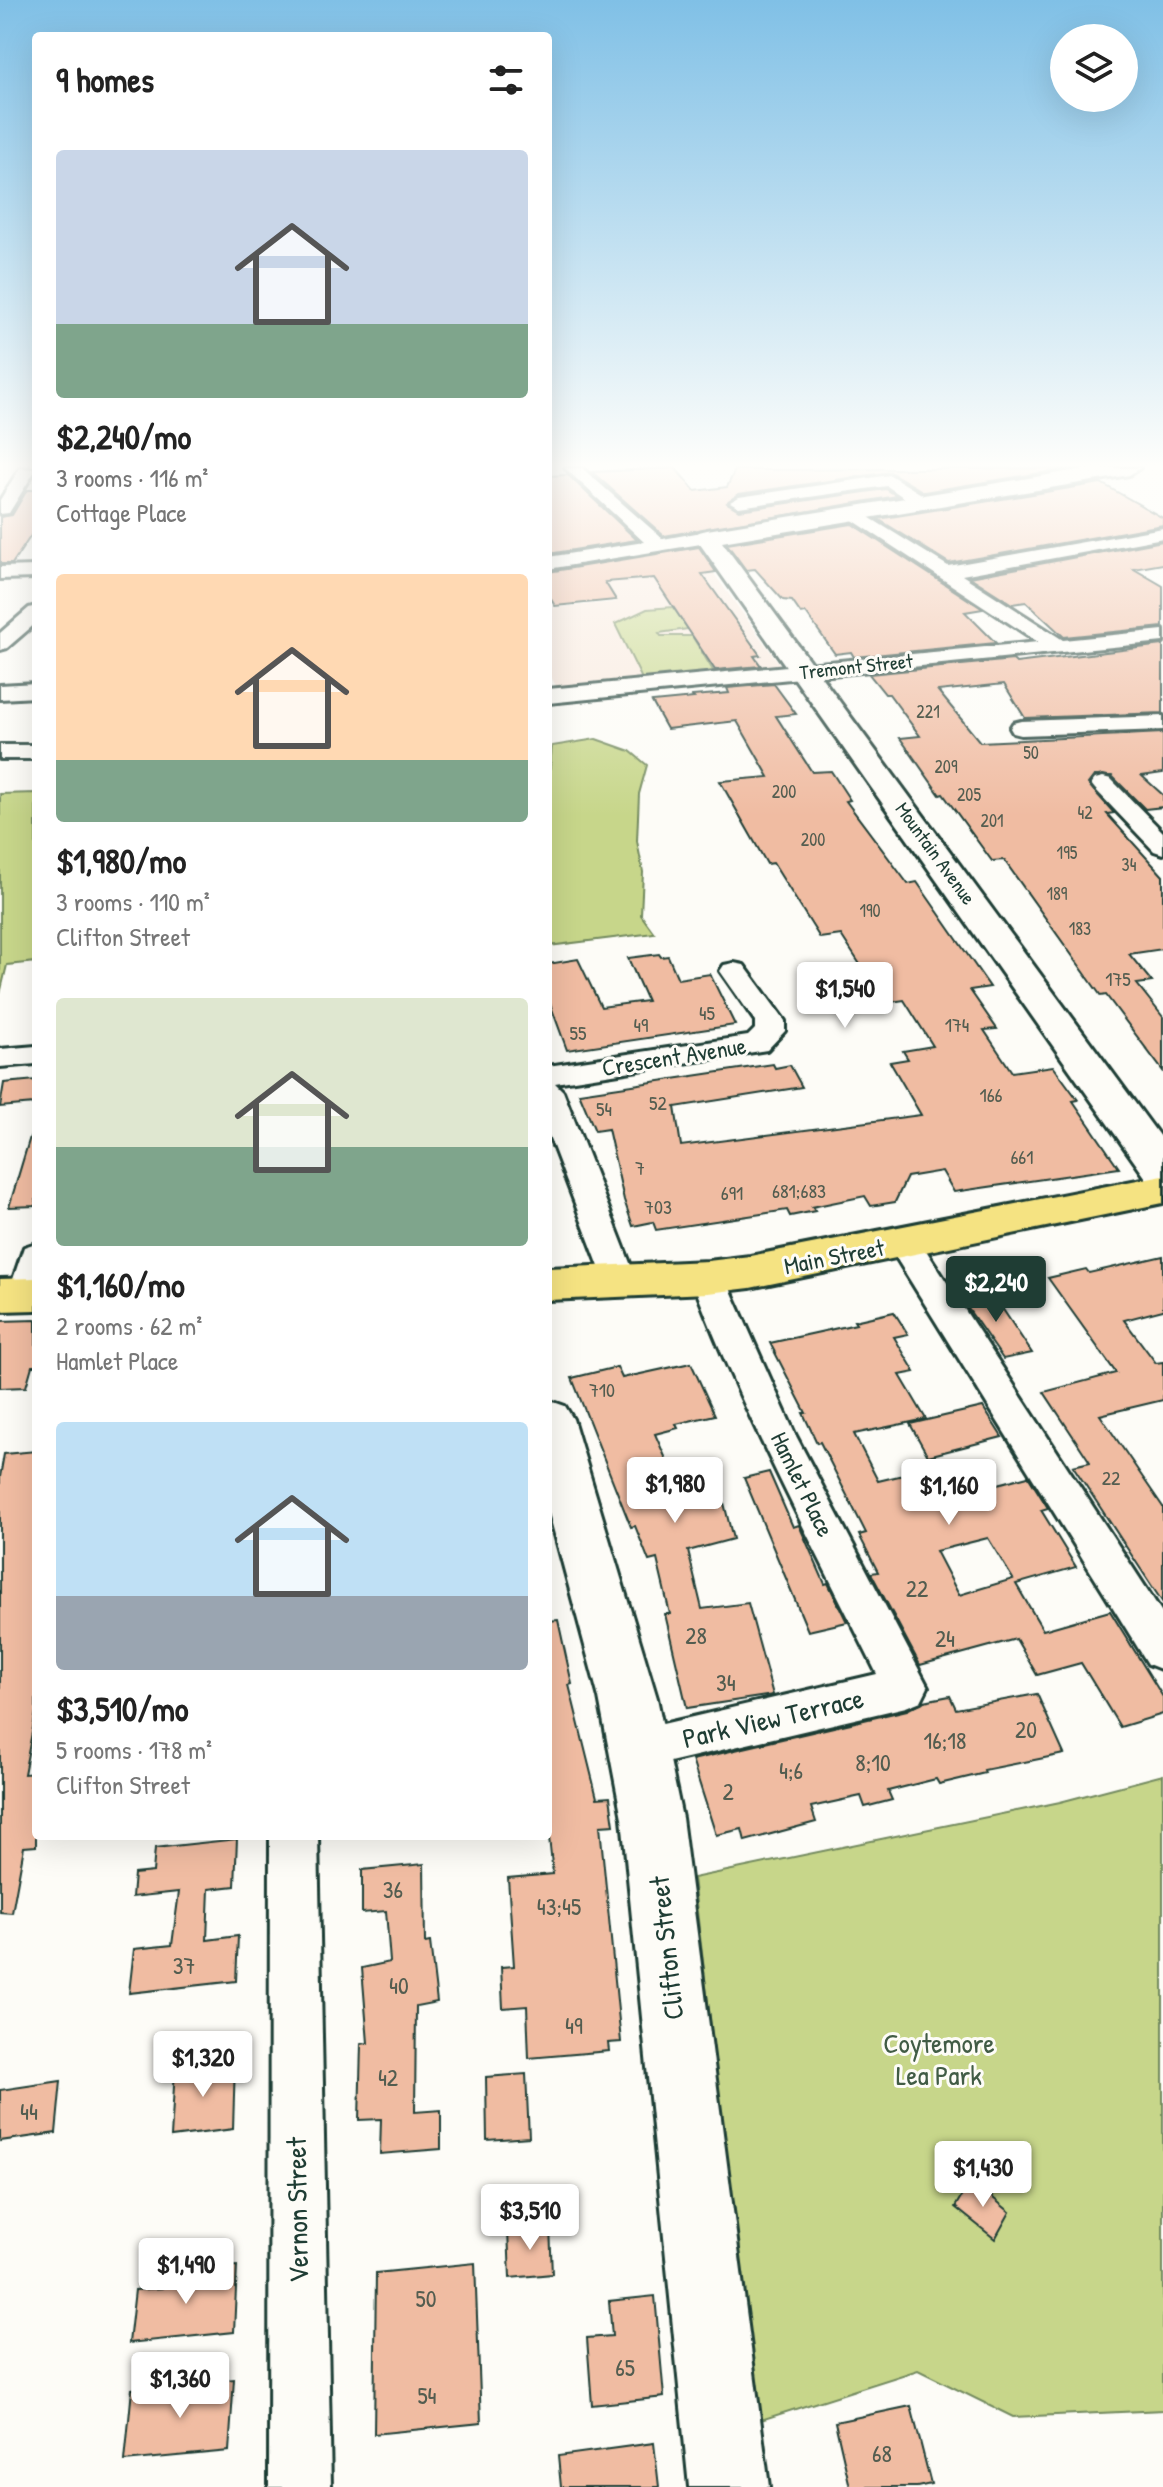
<!DOCTYPE html>
<html lang="en">
<head>
<meta charset="utf-8">
<style>
	:root { --surface:#fff; --page:#f6f6f6; --text:#222; --muted:#767676; --accent:#1f3d34 }
	body { margin:0; font-family:"Patrick Hand",sans-serif; background:var(--page); color:var(--text); height:100vh; display:flex; flex-direction:column; font-size:30px; white-space:nowrap }
	* { box-sizing:border-box; margin:0 }
	p { font-size:26px; color:var(--muted) }
	.icon { flex:none; width:44px; height:44px; fill:none; stroke:currentColor; stroke-width:2; stroke-linecap:round; stroke-linejoin:round }
	.map { position:relative; flex:1; overflow:hidden }
	.side { position:absolute; left:32px; top:32px; width:520px; height:1808px; display:flex; flex-direction:column; background:var(--surface); border-radius:8px; box-shadow:0 8px 32px #0002 }
	.side>* { flex:none }
	.fabs { position:absolute; left:1050px; top:24px; display:grid; gap:16px }
	.fabs a { display:grid; place-items:center; width:88px; height:88px; border-radius:50%; background:var(--surface); box-shadow:0 8px 32px #0002; font-size:40px }
	.price { position:absolute; translate:-50% -68px; padding:0 18px; border-radius:8px; background:#fff; color:#222; font-size:26px; line-height:52px; filter:drop-shadow(0 2px 4px #0008) }
	.price::after { content:''; position:absolute; left:50%; top:48px; width:24px; height:18px; margin-left:-12px; background:inherit; clip-path:polygon(0 0,100% 0,50% 100%) }
	.price.current { background:var(--accent); color:#fff }
	ul { padding:0; list-style:none }
	li { display:grid; align-content:center; gap:16px; height:424px; padding:0 24px }
	li span { display:grid; place-items:center; height:248px; border-radius:8px; color:#555 }
	li>.icon { margin-inline-start:auto }
	span .icon { width:144px; height:144px; fill:#fffc; stroke-width:1 }
	li b { font-size:34px }
	h2 { display:flex; justify-content:space-between; align-items:center; height:96px; padding:0 24px; font-size:34px }
	.map>svg:first-child { display:block }
	.built { fill:#f9e9de }
	.green { fill:#c7d68a; stroke:#738a5f; stroke-width:2 }
	.building { fill:#f0bca2; stroke:#1f3d34; stroke-width:2; fill-rule:evenodd }
	.lines { fill:none; stroke-linecap:round; stroke-linejoin:round }
	.street-casing { stroke:#1f3d34; stroke-width:6 }
	.secondary-casing { stroke:#1f3d34; stroke-width:6 }
	.primary-casing { stroke:#1f3d34; stroke-width:6 }
	.street { fill:#fdfcf7; fill-rule:evenodd }
	.secondary { fill:#fdfcf7; fill-rule:evenodd }
	.primary { fill:#f5e382; fill-rule:evenodd }
	.labels { text-anchor:middle; dominant-baseline:central; stroke-width:6; stroke-linejoin:round; paint-order:stroke }
	.far-number-label { font-size:18px; fill:#535d50 }
	.far-street-label { font-size:20px; fill:#1f3d34; stroke:#fdfcf7 }
	.number-label { font-size:20px; fill:#535d50 }
	.street-label { font-size:24px; fill:#1f3d34; stroke:#fdfcf7 }
	.near-number-label { font-size:24px; fill:#535d50 }
	.near-street-label { font-size:28px; fill:#1f3d34; stroke:#fdfcf7 }
	.near-park-label { font-size:28px; fill:#415c45; stroke:#fdfcf7 }
</style>
</head>
<body>
<div class="map">
<svg width="1163" height="2487" viewBox="0 0 1163 2487">
	<rect width="100%" height="100%" fill="#fdfcf7"/>
	<filter id="ink" filterUnits="userSpaceOnUse"><feTurbulence type="fractalNoise" baseFrequency=".0125" numOctaves="2"/><feDisplacementMap in="SourceGraphic" scale="16" xChannelSelector="R" yChannelSelector="G"/><feConvolveMatrix kernelMatrix="1 2 1 2 8 2 1 2 1" color-interpolation-filters="sRGB"/></filter>
	<g filter="url(#ink)">
		<!-- built -->
		<path class="built" d="M694,546L781,666L557,688L548,671V608L616,602L594,563Z"/>
		<!-- green -->
		<g class="green">
			<path d="M673,607L688,629L659,633L661,636H692L714,672L642,679L615,624L647,609Z"/>
			<path d="M596,739L630,751L647,765L639,794L637,841L643,872L641,915L654,933L548,946V788L552,746Z"/>
			<path d="M36,793V962L7,965L0,994V794Z"/>
			<path d="M1163,1775V2410L1013,2417L918,2370L758,2421L693,1878L1060,1802Z"/>
		</g>
		<!-- building -->
		<g class="building">
			<path d="M675,468L695,491L727,487L735,470L1072,468L924,492L890,472L739,494L727,503L739,510L886,489L897,496L664,536L592,472Z"/>
			<path d="M568,475L637,540L548,554V476Z"/>
			<path d="M1101,483L1163,518V525L949,563L878,519Z"/>
			<path d="M27,490H36V528L12,564H0V517L12,515Z"/>
			<path d="M852,524L983,609L965,612L996,643L854,657L851,652L835,654L806,613L801,614L792,601L783,600L755,569L746,570L727,544Z"/>
			<path d="M1163,541V564L1134,569L1163,586V627L1064,637L1026,602L1012,604L970,577Z"/>
			<path d="M699,547L716,572L702,574L760,655L754,656L761,666L715,670L654,578L605,582L616,600L555,606L548,594V572Z"/>
			<path d="M1163,645V713L1025,718L1004,684L938,691L980,742L1163,733V773L1142,776L1163,795V807L1145,809L1112,776H1094L1088,784L1114,813L1107,814L1163,876V949L1129,954L1152,982L1137,984L1163,1017V1071L1106,995L1101,996L1004,860L992,861L943,794L940,795L900,738L920,736L889,694H885L869,674L1013,660L1016,663Z"/>
			<path d="M774,684L796,714L776,716L812,772L831,771L850,800L846,801L908,884L917,882L990,987L970,990L997,1029L984,1030L1012,1072L1053,1066L1078,1100L1073,1101L1119,1168L954,1192L942,1171L907,1177L895,1202L871,1206L865,1196L812,1207L815,1211L790,1216L787,1210L656,1230L653,1222L633,1226L624,1200L608,1129L595,1131L579,1093L773,1064L775,1068L790,1065L802,1087L675,1107L681,1146L921,1115L890,1062L908,1059L903,1051L933,1046L904,1000L885,1003L841,935L820,938L773,863L767,864L720,781L769,777L737,721L667,729L652,702L694,698L692,696L729,693L727,688Z"/>
			<path d="M659,954L661,957L668,956L678,979L710,974L735,1025L567,1050L548,998V964L578,959L601,1007L647,1001L628,958Z"/>
			<path d="M36,1080L34,1104L0,1107L4,1083Z"/>
			<path d="M30,1137L36,1138V1206L9,1207Z"/>
			<path d="M1163,1256V1310L1124,1320L1156,1363L1163,1362V1400L1100,1415L1163,1507V1603L1073,1466L1090,1462L1044,1392L1116,1373L1048,1278L1086,1269L1089,1273Z"/>
			<path d="M990,1290L1032,1353L1003,1359L960,1297Z"/>
			<path d="M894,1312L908,1334L894,1337L915,1372L900,1375L926,1419L854,1434L878,1481L949,1464L964,1493L1028,1476L1048,1508L1041,1510L1076,1567L1016,1584L1043,1630L1110,1611L1163,1697V1714L1120,1727L1081,1663L1037,1675L1016,1639L920,1665L871,1573L878,1572L859,1535L866,1533L820,1442L817,1443L803,1413H806L770,1343L856,1324L854,1321ZM988,1538L1013,1579L959,1595L936,1551Z"/>
			<path d="M36,1320V1366H32L26,1387L0,1388V1321Z"/>
			<path d="M691,1363L715,1415L676,1424L678,1428L655,1434L680,1491L719,1483L733,1539L688,1551L702,1609L748,1603L773,1695L687,1708L665,1614H670L657,1559L649,1561L635,1526L631,1527L572,1378L617,1367L622,1378Z"/>
			<path d="M983,1407L1002,1437L928,1456L910,1424Z"/>
			<path d="M36,1451V1712L24,1774L36,1773V1846L24,1847L12,1913L0,1912V1477L4,1454Z"/>
			<path d="M769,1472L793,1527L799,1525L825,1584L828,1583L847,1622L808,1631L744,1478Z"/>
			<path d="M558,1620L572,1684L569,1685L597,1798L610,1797L614,1825L600,1826L621,2042L608,2043L609,2051L529,2058L527,2006L503,2008L501,1967L514,1966L508,1878L553,1874L548,1828V1621Z"/>
			<path d="M1037,1694L1064,1754L984,1770L985,1773L939,1784L936,1779L888,1791L892,1800L865,1807L861,1796L811,1807L816,1822L745,1841L742,1829L716,1835L692,1760L907,1710L924,1701L950,1696L956,1709Z"/>
			<path d="M237,1839L235,1886L209,1889L207,1940L238,1936L236,1981L129,1993L134,1949L172,1945L179,1892L132,1897L134,1874L153,1872L155,1848Z"/>
			<path d="M424,1864L425,1943L430,1942L437,2002L416,2006L415,2112L441,2110V2149L380,2154L381,2119L359,2120L361,2044L368,2043L362,1968L390,1962L386,1911L362,1913V1870Z"/>
			<path d="M235,2062L233,2129L171,2137L175,2069Z"/>
			<path d="M526,2074L529,2137L487,2140L486,2077Z"/>
			<path d="M61,2081L56,2133L0,2141V2090Z"/>
			<path d="M971,2180L1010,2212L995,2239L955,2207Z"/>
			<path d="M550,2227L552,2274L510,2278L508,2230Z"/>
			<path d="M475,2263L481,2423L374,2434L376,2273Z"/>
			<path d="M237,2266L234,2332L129,2343L135,2290L162,2288L164,2273Z"/>
			<path d="M655,2296L664,2397L592,2405L587,2338L612,2336L609,2301Z"/>
			<path d="M234,2379L229,2451L125,2461L132,2389Z"/>
			<path d="M911,2406L931,2484L917,2487H850L835,2422Z"/>
			<path d="M654,2443L659,2487H561L558,2456Z"/>
		</g>
		<g class="lines">
			<defs>
				<g id="street">
					<path d="M20,468L36,469L9,513L0,514V500Z"/>
					<path d="M565,468H582L663,539L707,531L716,537L707,543L548,569V557L644,542Z"/>
					<path d="M890,475L928,498L931,502L928,506H916L887,486L739,507L730,502L739,497Z"/>
					<path d="M854,508L948,566L1163,528V538L962,575L1063,640L1163,630V642L548,703V689L1038,642L848,517L845,513Z"/>
					<path d="M36,566V578L0,579V567Z"/>
					<path d="M36,606V623L7,648L0,650V633L29,608Z"/>
					<path d="M36,683V697L0,699V685Z"/>
					<path d="M1163,716V730L1021,735L1013,733L1010,728L1013,723L1021,721Z"/>
					<rect x="0" y="745" width="36" height="14"/>
					<path d="M1103,777L1111,779L1163,832V854L1154,851L1095,789L1091,784L1095,779Z"/>
					<path d="M734,963L744,965L785,1021V1031L767,1050L555,1083L563,1091L637,1281L632,1290L620,1293L608,1290L548,1133V1066L748,1036L755,1029V1021L720,971L724,965Z"/>
					<path d="M36,1046V1064L0,1067V1049Z"/>
					<path d="M904,1231L916,1235L1163,1614V1670L1148,1664L887,1243L892,1235Z"/>
					<path d="M36,1243V1304L26,1307L14,1303L8,1294L24,1247Z"/>
					<path d="M708,1265L720,1268L725,1277L795,1434L928,1687L921,1701L906,1707L640,1769L624,1763L617,1748L624,1733L877,1674C812,1543 743,1414 691,1277L696,1268Z"/>
					<path d="M270,1836H318L331,2487H269Z"/>
				</g>
				<g id="secondary">
					<path d="M1091,468H1140L1129,475L722,542L1163,1141V1185L1148,1181L695,537L699,532L707,530Z"/>
					<path d="M548,1400L565,1406L573,1419L657,1698L682,1818L769,2487H689L622,1818L599,1698L548,1509Z"/>
				</g>
				<g id="primary">
					<path d="M1163,1175V1203L750,1288L708,1293L548,1300V1268L708,1261L750,1256Z"/>
					<path d="M36,1278V1310L0,1311V1279Z"/>
				</g>
			</defs>
			<!-- street casing -->
			<use href="#street" class="street-casing"/>
			<!-- secondary casing -->
			<use href="#secondary" class="secondary-casing"/>
			<!-- primary casing -->
			<use href="#primary" class="primary-casing"/>
			<!-- street -->
			<use href="#street" class="street"/>
			<!-- secondary -->
			<use href="#secondary" class="secondary"/>
			<!-- primary -->
			<use href="#primary" class="primary"/>
		</g>
	</g>
	<!-- sky -->
	<linearGradient id="sky" x2="0" y2="1"><stop stop-color="#80c0e6"/><stop offset="0.57" stop-color="#fefefb"/><stop offset="1" stop-color="#fefefb" stop-opacity="0"/></linearGradient>
	<rect width="1163" height="816" fill="url(#sky)"/>
	<g class="labels">
		<!-- far-number labels -->
		<g class="far-number-label">
			<text x="928" y="711">221</text>
			<text x="1031" y="752">50</text>
			<text x="946" y="766">209</text>
			<text x="784" y="791">200</text>
			<text x="969" y="794">205</text>
			<text x="1085" y="812">42</text>
			<text x="992" y="820">201</text>
			<text x="813" y="839">200</text>
			<text x="1067" y="852">195</text>
			<text x="1129" y="864">34</text>
			<text x="1057" y="893">189</text>
			<text x="870" y="910">190</text>
			<text x="1080" y="928">183</text>
		</g>
		<!-- far-street labels -->
		<g class="far-street-label">
			<text transform="translate(856 666) rotate(-6)">Tremont Street</text>
			<text transform="translate(936 853) rotate(54)">Mountain Avenue</text>
		</g>
		<!-- number labels -->
		<g class="number-label">
			<text x="1118" y="978">175</text>
			<text x="707" y="1012">45</text>
			<text x="641" y="1024">49</text>
			<text x="957" y="1024">174</text>
			<text x="578" y="1032">55</text>
			<text x="991" y="1094">166</text>
			<text x="658" y="1102">52</text>
			<text x="604" y="1108">54</text>
			<text x="1022" y="1156">661</text>
			<text x="640" y="1167">7</text>
			<text x="799" y="1190">681;683</text>
			<text x="732" y="1192">691</text>
			<text x="658" y="1206">703</text>
			<text x="602" y="1389">710</text>
			<text x="1111" y="1477">22</text>
		</g>
		<!-- street labels -->
		<g class="street-label">
			<text transform="translate(674 1056) rotate(-9)">Crescent Avenue</text>
			<text transform="translate(834 1256) rotate(-11)">Main Street</text>
			<text transform="translate(803 1484) rotate(64)">Hamlet Place</text>
		</g>
		<!-- near-number labels -->
		<g class="near-number-label">
			<text x="917" y="1588">22</text>
			<text x="696" y="1635">28</text>
			<text x="945" y="1638">24</text>
			<text x="726" y="1682">34</text>
			<text x="1026" y="1729">20</text>
			<text x="945" y="1740">16;18</text>
			<text x="873" y="1762">8;10</text>
			<text x="791" y="1770">4;6</text>
			<text x="728" y="1791">2</text>
			<text x="393" y="1889">36</text>
			<text x="559" y="1906">43;45</text>
			<text x="184" y="1965">37</text>
			<text x="399" y="1985">40</text>
			<text x="574" y="2025">49</text>
			<text x="388" y="2077">42</text>
			<text x="29" y="2111">44</text>
			<text x="426" y="2298">50</text>
			<text x="625" y="2367">65</text>
			<text x="427" y="2395">54</text>
			<text x="882" y="2453">68</text>
		</g>
		<!-- near-street labels -->
		<g class="near-street-label">
			<text transform="translate(773 1718) rotate(-13)">Park View Terrace</text>
			<text transform="translate(666 1948) rotate(-96)">Clifton Street</text>
			<text transform="translate(297 2210) rotate(-91)">Vernon Street</text>
		</g>
		<!-- near-park labels -->
		<g class="near-park-label">
			<text x="939" y="2043">Coytemore<tspan x="939" dy="32">Lea Park</tspan></text>
		</g>
	</g>
</svg>
<div class="fabs">
<a><svg class="icon" aria-label="layers" viewBox="0 0 24 24"><path d="M12 4l9 5-9 5-9-5zM3 14l9 5 9-5"/></svg></a>
</div>
<b class="price" style="left:845px;top:1030px">$1,540</b>
<b class="price current" style="left:996px;top:1324px">$2,240</b>
<b class="price" style="left:675px;top:1525px">$1,980</b>
<b class="price" style="left:949px;top:1527px">$1,160</b>
<b class="price" style="left:203px;top:2099px">$1,320</b>
<b class="price" style="left:983px;top:2209px">$1,430</b>
<b class="price" style="left:530px;top:2252px">$3,510</b>
<b class="price" style="left:186px;top:2306px">$1,490</b>
<b class="price" style="left:180px;top:2420px">$1,360</b>
<section class="side">
<h2>9 homes<svg class="icon" aria-label="filters" viewBox="0 0 24 24"><path d="M4 7h16M4 17h16"/><circle cx="9" cy="7" r="2"/><circle cx="15" cy="17" r="2"/></svg></h2>
<ul>
<li><span style="background:linear-gradient(#c9d6e8 70%,#7fa58c 0)"><svg class="icon" aria-label="home" viewBox="0 0 24 24"><path d="M3 11l9-7 9 7M6 9v11h12V9"/></svg></span><div><b>$2,240/mo</b><p>3 rooms · 116 m²</p><p>Cottage Place</p></div></li>
<li><span style="background:linear-gradient(#ffd9b3 75%,#7fa58c 0)"><svg class="icon" aria-label="home" viewBox="0 0 24 24"><path d="M3 11l9-7 9 7M6 9v11h12V9"/></svg></span><div><b>$1,980/mo</b><p>3 rooms · 110 m²</p><p>Clifton Street</p></div></li>
<li><span style="background:linear-gradient(#dfe7d0 60%,#7fa58c 0)"><svg class="icon" aria-label="home" viewBox="0 0 24 24"><path d="M3 11l9-7 9 7M6 9v11h12V9"/></svg></span><div><b>$1,160/mo</b><p>2 rooms · 62 m²</p><p>Hamlet Place</p></div></li>
<li><span style="background:linear-gradient(#bfe0f5 70%,#9aa5b1 0)"><svg class="icon" aria-label="home" viewBox="0 0 24 24"><path d="M3 11l9-7 9 7M6 9v11h12V9"/></svg></span><div><b>$3,510/mo</b><p>5 rooms · 178 m²</p><p>Clifton Street</p></div></li>
</ul>
</section>
</div>
</body>
</html>
